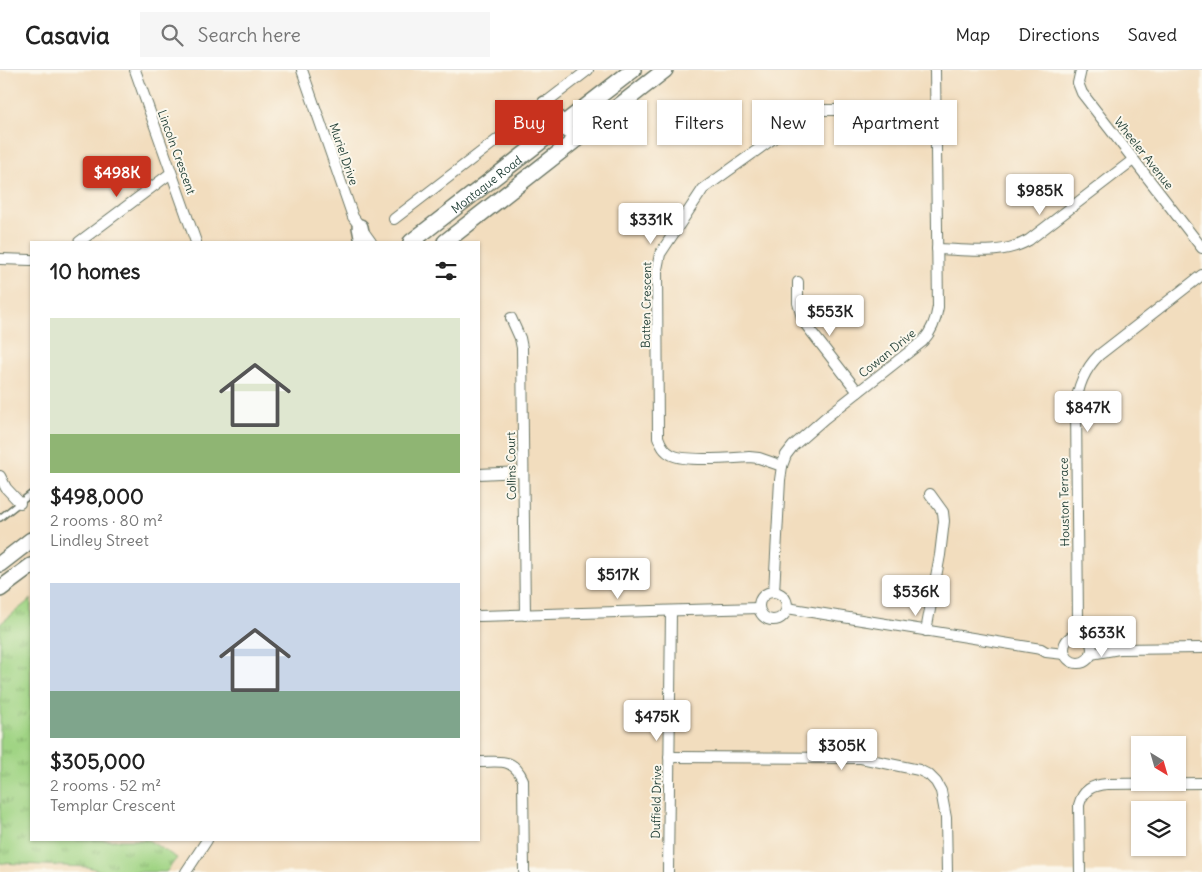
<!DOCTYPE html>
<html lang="en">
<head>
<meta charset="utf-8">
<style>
	:root { --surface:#fff; --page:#f6f6f6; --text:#222; --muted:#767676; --line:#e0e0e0; --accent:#c8321e }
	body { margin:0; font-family:Delius,sans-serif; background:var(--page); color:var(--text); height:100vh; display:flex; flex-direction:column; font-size:19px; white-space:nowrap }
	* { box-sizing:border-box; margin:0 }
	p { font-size:16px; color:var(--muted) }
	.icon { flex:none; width:28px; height:28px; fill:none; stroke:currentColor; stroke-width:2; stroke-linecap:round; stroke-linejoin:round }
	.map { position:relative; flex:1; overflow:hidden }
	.side { position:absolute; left:30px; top:171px; width:450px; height:600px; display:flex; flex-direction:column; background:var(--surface); border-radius:0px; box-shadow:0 1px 4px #0004 }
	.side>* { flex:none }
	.hud { position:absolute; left:495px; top:30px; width:475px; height:45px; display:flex; gap:10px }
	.needle { width:32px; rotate:143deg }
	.fabs { position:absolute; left:1131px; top:666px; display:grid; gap:10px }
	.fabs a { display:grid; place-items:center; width:55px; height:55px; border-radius:0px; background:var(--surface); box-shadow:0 1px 4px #0004; font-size:25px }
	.price { position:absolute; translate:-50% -42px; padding:0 11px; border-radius:5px; background:#fff; color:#222; font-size:16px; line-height:32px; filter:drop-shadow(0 1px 2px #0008) }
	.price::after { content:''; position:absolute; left:50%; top:30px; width:15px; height:11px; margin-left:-8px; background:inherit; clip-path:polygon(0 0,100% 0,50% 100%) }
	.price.selected { background:var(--accent); color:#fff }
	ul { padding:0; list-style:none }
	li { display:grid; align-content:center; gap:10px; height:265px; padding:0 20px }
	li span { display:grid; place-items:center; height:155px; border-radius:0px; color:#555 }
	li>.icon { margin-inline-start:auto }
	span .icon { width:90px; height:90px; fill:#fffc; stroke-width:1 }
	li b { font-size:21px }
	h2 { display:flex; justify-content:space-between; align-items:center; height:60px; padding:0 20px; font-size:21px }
	.tag { padding:0 18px; border-radius:0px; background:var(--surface); box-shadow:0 1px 4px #0004; font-size:18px; line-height:45px }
	.tag.selected { background:var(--accent); color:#fff }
	header { display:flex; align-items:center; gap:30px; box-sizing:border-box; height:70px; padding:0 25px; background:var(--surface); border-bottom:1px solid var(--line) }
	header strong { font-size:24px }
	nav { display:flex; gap:28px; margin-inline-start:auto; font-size:18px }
	.search { width:350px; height:45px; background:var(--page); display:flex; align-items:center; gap:12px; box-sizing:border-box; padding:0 18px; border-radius:0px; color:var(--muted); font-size:19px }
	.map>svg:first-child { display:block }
	.grass { fill:url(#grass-tufts); stroke:#60885c }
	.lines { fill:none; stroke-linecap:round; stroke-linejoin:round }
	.lane-casing { stroke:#697564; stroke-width:8 }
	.street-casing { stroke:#697564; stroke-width:12 }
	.secondary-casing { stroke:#697564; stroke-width:18 }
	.lane { stroke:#fff; stroke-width:5 }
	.street { stroke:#fff; stroke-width:10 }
	.secondary { stroke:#fff; stroke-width:15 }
	.labels { text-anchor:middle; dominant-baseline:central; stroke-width:4; stroke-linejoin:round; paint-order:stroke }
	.street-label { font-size:12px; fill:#1f3d34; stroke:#fbf7ec }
</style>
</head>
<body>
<header>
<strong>Casavia</strong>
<div class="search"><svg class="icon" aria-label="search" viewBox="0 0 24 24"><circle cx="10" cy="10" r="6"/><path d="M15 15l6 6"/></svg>Search here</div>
<nav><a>Map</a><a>Directions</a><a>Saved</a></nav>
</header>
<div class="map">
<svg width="1202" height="802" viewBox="0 0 1202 802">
	<defs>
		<pattern id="grass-tufts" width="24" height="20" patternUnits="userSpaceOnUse" patternTransform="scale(1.25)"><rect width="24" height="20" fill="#a0d484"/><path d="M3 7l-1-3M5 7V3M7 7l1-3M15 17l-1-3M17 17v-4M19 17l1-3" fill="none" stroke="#82ad6d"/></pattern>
	</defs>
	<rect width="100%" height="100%" fill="#fbf7ec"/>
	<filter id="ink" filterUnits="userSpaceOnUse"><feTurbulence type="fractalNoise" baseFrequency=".02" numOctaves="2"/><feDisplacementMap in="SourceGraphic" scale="10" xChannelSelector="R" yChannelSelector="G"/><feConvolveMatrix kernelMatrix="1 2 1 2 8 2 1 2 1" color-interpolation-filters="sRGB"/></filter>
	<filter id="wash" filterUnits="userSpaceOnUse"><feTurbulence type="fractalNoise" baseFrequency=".0096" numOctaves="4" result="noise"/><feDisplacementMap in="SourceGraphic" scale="20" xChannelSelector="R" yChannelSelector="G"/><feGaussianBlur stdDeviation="1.12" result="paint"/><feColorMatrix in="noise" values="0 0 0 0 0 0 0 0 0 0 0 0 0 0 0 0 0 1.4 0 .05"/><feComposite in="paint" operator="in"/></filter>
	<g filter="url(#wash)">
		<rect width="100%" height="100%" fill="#f2ddbe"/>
		<!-- grass -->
		<path class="grass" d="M31,529V770H148L177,788L166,802H104L88,797L0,793V554Z"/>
	</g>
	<g filter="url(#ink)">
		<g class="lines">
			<defs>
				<path id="lane" d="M0,448L31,424"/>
				<g id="street">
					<path d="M135,0L196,172"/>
					<path d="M302,0L353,147L371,172"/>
					<path d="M1081,0L1078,13L1082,23L1202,178"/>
					<path d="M394,149L588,0"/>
					<path d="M79,172L171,103"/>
					<path d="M937,179C967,180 1002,186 1029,170L1133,90"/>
					<path d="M0,189L31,190"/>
					<path d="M798,212V233L803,251L858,322"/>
					<path d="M511,248L520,268L522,278L525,545"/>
					<path d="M782,396L759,388L749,387C732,388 685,392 672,385C664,381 661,375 658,367L657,199L660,184L703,119L806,45L814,41L824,40H936"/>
					<path d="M479,404L523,402"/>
					<path d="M0,406L6,418L20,433"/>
					<circle cx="773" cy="536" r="14"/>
					<path d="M774,522L780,410L782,396L786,385L793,376L825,348L923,271C932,261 936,250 938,237L935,0"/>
					<path d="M787,538L1041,579L1046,582L1064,584"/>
					<path d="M479,546L759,538"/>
					<path d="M926,561L940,485L944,451L943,442L930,424"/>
					<circle cx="1078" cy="579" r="14"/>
					<path d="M1077,565L1078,550L1076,337C1077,318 1085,299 1099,285L1202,205"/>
					<path d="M1091,584L1119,579L1202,578"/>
					<path d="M669,687L861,688L919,700L929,705L936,712L941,721L946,748L947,802"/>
					<path d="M479,692C500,692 513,687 523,710L524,802"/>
					<path d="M186,802L207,770"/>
					<path d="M668,802L671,541"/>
					<path d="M1080,802L1079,735C1083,720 1092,715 1107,714L1202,713"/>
				</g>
				<g id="secondary">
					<path d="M545,34L568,61"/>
					<path d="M360,157L363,172"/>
					<path id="s1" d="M411,172L633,0"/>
					<path d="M445,172L665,0"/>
					<path d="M0,494L31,470"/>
					<path d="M0,519L31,496"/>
				</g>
			</defs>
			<!-- lane casing -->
			<use href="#lane" class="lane-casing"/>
			<!-- street casing -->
			<use href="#street" class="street-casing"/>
			<!-- secondary casing -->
			<use href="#secondary" class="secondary-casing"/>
			<!-- lane -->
			<use href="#lane" class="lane"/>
			<!-- street -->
			<use href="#street" class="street"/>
			<!-- secondary -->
			<use href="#secondary" class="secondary"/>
		</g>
	</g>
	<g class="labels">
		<!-- street labels -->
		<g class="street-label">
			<text transform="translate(177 82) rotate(70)">Lincoln Crescent</text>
			<text transform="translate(1144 83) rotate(52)">Wheeler Avenue</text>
			<text transform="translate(344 84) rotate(71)">Muriel Drive</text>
			<text stroke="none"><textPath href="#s1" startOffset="95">Montague Road</textPath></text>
			<text transform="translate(646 235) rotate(-89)">Batten Crescent</text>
			<text transform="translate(887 283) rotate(-39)">Cowan Drive</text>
			<text transform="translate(511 396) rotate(-91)">Collins Court</text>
			<text transform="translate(1064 432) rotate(-91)">Houston Terrace</text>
			<text transform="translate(656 732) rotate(-89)">Duffield Drive</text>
		</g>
	</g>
</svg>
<div class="fabs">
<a><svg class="needle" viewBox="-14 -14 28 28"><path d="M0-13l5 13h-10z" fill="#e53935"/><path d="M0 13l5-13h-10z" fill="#767676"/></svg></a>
<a><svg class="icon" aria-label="layers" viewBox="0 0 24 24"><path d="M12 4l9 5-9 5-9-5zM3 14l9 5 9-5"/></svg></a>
</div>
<b class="price selected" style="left:117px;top:128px">$498K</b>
<b class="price" style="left:1040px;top:146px">$985K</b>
<b class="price" style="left:651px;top:175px">$331K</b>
<b class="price" style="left:830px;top:267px">$553K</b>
<b class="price" style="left:1088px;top:363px">$847K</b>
<b class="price" style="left:618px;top:530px">$517K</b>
<b class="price" style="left:916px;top:547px">$536K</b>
<b class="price" style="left:1102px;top:588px">$633K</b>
<b class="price" style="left:657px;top:672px">$475K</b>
<b class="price" style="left:842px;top:701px">$305K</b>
<div class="hud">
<a class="tag selected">Buy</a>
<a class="tag">Rent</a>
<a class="tag">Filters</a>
<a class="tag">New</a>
<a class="tag">Apartment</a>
</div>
<section class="side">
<h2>10 homes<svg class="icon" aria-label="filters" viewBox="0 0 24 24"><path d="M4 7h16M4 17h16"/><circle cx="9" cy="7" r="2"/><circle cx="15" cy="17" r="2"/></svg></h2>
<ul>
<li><span style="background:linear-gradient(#dfe7d0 75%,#8fb573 0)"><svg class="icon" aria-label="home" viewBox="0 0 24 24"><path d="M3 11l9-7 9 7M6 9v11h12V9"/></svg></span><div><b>$498,000</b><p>2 rooms · 80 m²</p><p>Lindley Street</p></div></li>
<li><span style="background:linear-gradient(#c9d6e8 70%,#7fa58c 0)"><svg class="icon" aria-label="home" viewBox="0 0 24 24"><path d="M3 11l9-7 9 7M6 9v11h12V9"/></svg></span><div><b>$305,000</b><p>2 rooms · 52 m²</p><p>Templar Crescent</p></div></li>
</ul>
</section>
</div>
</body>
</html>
